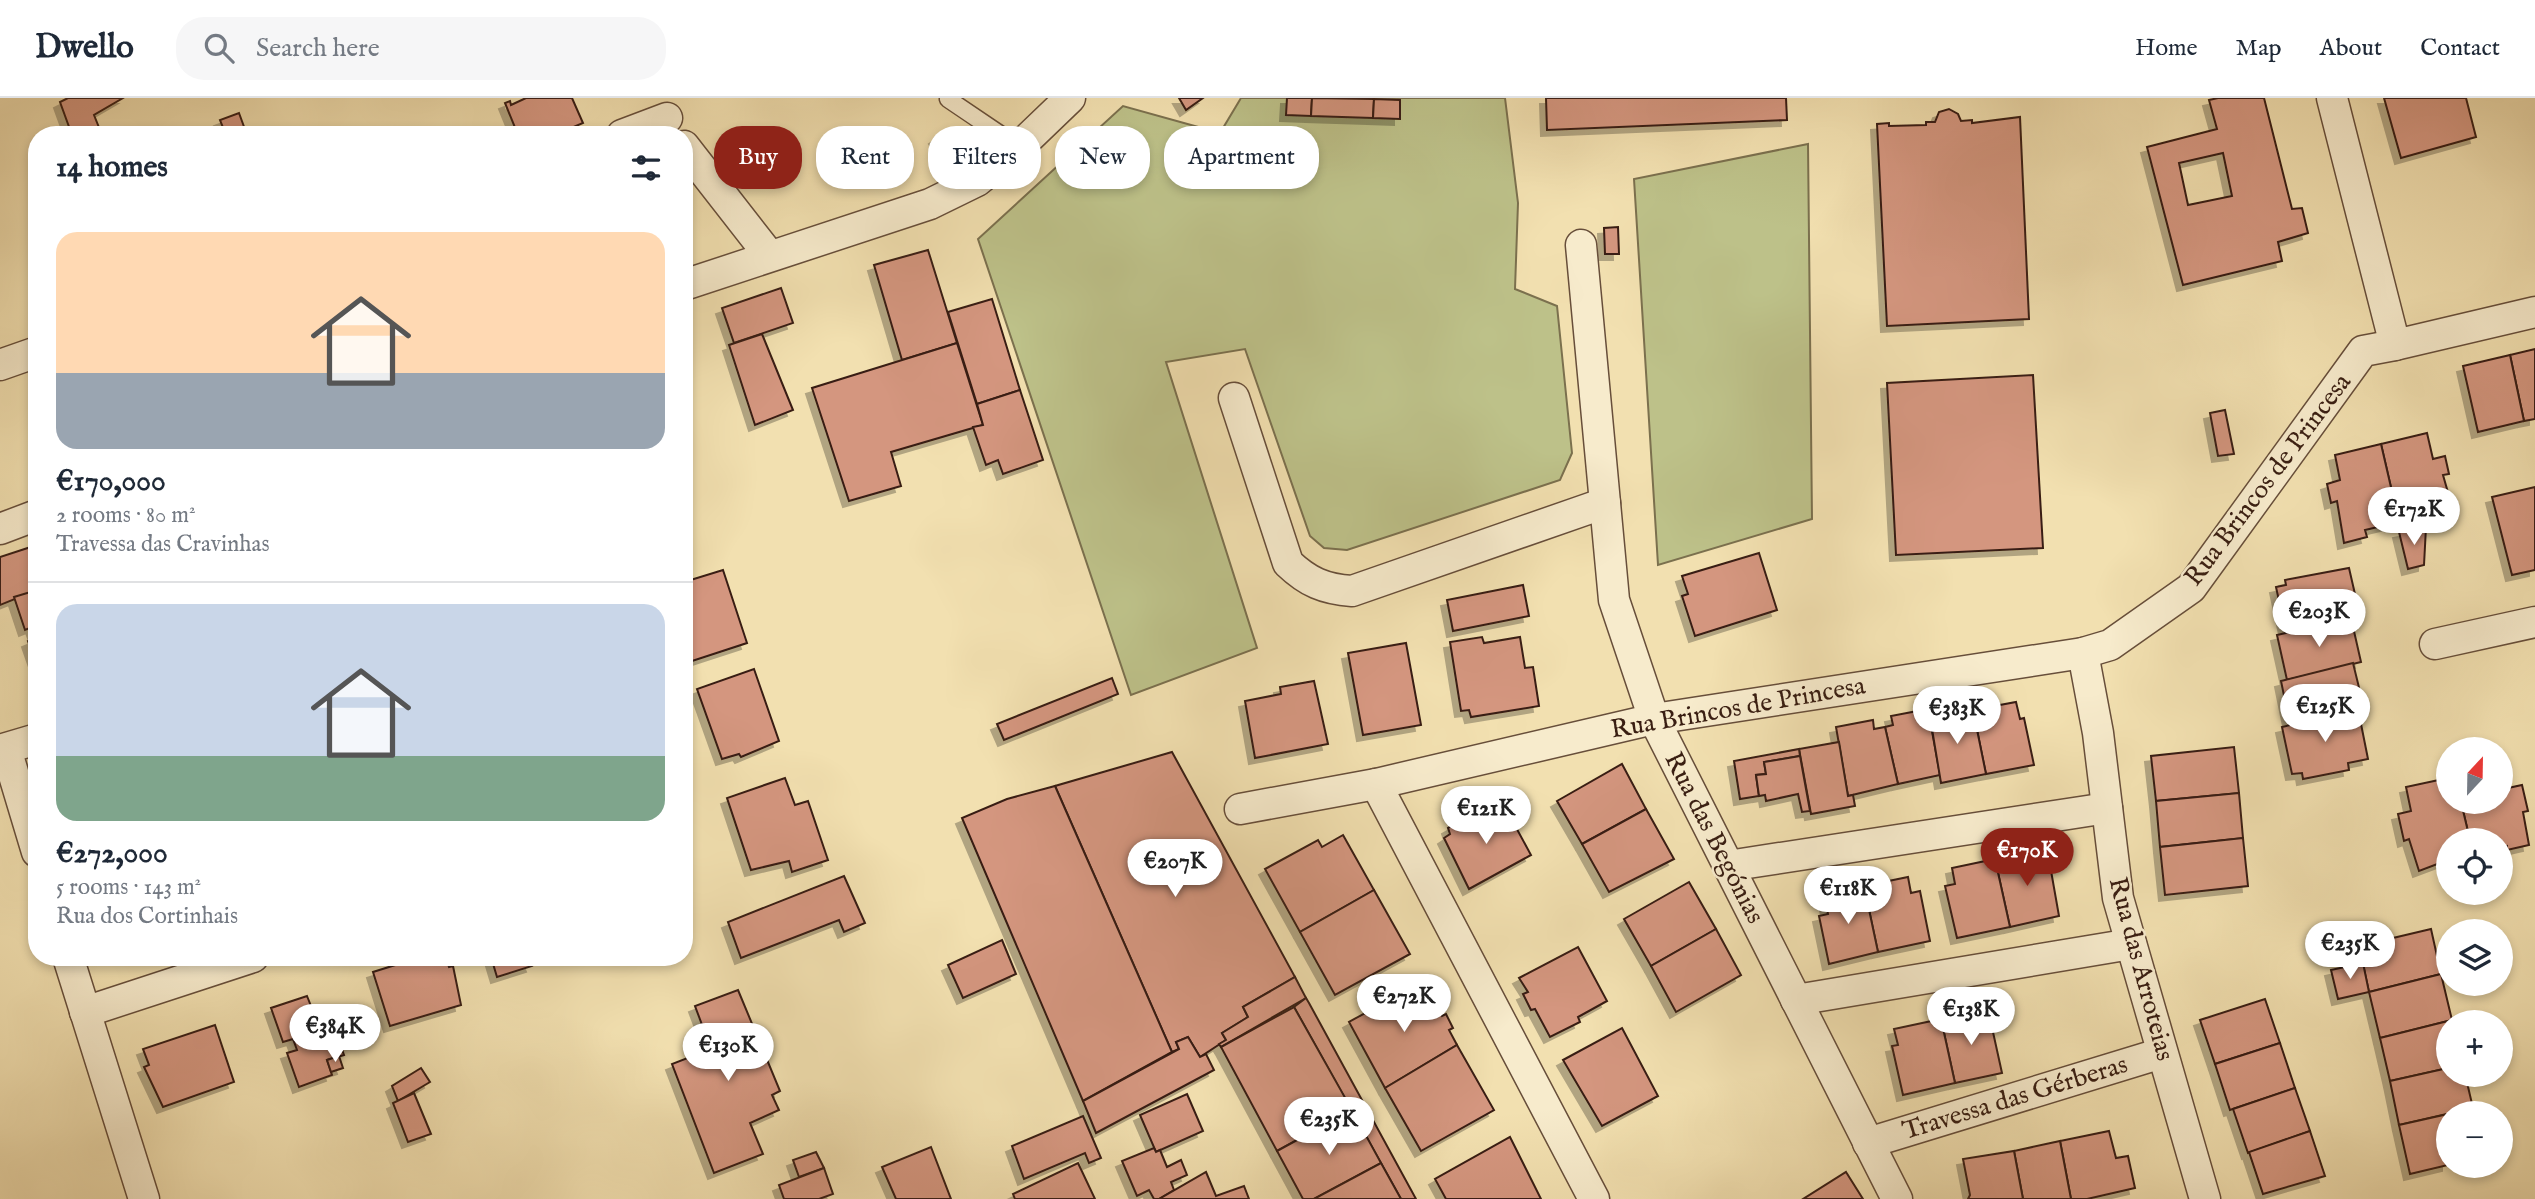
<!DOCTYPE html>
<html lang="en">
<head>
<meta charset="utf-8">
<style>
	:root { --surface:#fff; --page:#f6f6f7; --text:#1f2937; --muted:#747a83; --line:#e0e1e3; --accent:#8f2418 }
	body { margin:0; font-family:"IM FELL English",serif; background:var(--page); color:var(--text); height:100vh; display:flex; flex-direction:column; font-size:26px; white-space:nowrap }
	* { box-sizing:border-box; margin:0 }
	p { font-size:23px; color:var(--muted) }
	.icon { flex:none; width:38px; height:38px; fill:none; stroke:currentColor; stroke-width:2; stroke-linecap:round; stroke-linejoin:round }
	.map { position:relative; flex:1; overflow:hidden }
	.sheet { position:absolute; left:28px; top:28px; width:665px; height:840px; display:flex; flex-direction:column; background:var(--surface); border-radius:28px; box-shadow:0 4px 10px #0003 }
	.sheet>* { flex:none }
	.banner { position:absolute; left:714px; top:28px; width:665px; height:63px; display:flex; gap:14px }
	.needle { width:46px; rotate:22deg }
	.controls { position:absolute; left:2436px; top:639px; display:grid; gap:14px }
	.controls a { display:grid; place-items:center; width:77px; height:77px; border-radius:50%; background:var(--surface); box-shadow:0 4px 10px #0003; font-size:35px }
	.price { position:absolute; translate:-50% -60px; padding:0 16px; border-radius:24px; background:#fff; color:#222; font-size:23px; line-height:46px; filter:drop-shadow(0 2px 4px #0008) }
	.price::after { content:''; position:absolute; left:50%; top:42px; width:21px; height:16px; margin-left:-10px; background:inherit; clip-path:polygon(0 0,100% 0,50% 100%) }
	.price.on { background:var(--accent); color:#fff }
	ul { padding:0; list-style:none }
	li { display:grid; align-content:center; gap:14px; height:371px; padding:0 28px }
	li+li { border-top:2px solid var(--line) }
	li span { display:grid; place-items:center; height:217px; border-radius:21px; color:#555 }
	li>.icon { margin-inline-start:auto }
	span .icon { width:126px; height:126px; fill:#fffc; stroke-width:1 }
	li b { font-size:30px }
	h2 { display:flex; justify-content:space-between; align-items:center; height:84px; padding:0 28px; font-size:30px }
	.tag { padding:0 24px; border-radius:28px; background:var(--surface); box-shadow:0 4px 10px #0003; font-size:24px; line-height:63px }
	.tag.on { background:var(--accent); color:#fff }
	header { display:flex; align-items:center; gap:42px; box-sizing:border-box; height:98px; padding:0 35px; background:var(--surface); border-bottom:2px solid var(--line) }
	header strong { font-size:33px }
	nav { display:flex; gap:38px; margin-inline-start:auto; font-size:24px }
	.search { width:490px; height:63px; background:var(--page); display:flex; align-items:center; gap:18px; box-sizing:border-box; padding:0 24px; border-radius:28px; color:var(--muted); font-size:26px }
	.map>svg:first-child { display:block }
	.green { fill:#bdc189; stroke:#7b704e; stroke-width:2 }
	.building { fill:#d4967f; stroke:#391e12; stroke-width:2; fill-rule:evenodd; filter:url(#shadow) }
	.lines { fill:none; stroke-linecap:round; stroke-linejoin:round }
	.service-casing { stroke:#674e3a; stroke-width:19 }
	.minor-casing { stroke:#674e3a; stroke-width:33 }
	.service { stroke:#f7ebcc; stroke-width:16 }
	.minor { stroke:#f7ebcc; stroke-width:30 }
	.labels { text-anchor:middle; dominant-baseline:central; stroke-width:5; stroke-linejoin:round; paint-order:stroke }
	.street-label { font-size:26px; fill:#391e12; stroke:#f7ebcc }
</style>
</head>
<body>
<header>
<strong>Dwello</strong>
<div class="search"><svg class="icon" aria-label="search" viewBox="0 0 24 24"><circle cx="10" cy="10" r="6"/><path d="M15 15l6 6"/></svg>Search here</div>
<nav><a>Home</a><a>Map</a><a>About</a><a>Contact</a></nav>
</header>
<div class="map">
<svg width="2535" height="1101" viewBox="0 0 2535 1101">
	<defs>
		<filter id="shadow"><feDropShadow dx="-6" dy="6" stdDeviation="0" flood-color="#0004"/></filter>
	</defs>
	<rect width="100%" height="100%" fill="#f2e0b0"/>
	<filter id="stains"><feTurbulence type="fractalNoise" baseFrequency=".00286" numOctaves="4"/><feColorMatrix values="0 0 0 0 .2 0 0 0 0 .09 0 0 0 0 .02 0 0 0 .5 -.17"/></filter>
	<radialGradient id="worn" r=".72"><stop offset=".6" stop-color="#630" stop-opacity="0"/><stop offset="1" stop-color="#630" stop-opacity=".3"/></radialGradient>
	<!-- green -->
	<g class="green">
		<path d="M1241,0H1505L1518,105L1515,191L1557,208L1572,355L1560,382L1347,452L1324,450L1310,438L1245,251L1166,264L1257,550L1131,597L978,141L1123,8L1220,35Z"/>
		<path d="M1808,46L1812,421L1658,467L1634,81Z"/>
	</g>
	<!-- building -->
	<g class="building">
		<path d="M68,0H123L94,17L102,37H72L60,4Z"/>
		<path d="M526,0H572L583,25L555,37H518L505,5L510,3L511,7Z"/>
		<path d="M1179,0H1203L1186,12Z"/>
		<path d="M1287,0H1312L1311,18L1286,17Z"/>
		<path d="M1312,0L1374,1L1373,20L1311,18Z"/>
		<path d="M1546,0H1786L1787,22L1547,32Z"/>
		<path d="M2218,0H2264L2292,111L2302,110L2308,135L2278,144L2282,163L2183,187L2147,49L2217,31L2209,2ZM2223,55L2232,98L2188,107L2179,65Z"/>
		<path d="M2384,0H2466L2476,39L2401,60Z"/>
		<path d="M1374,1L1400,2V21L1373,20Z"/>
		<path d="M1949,11L1958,16L1961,23L1972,22V25L2020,19L2029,221L1887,228L1877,26L1889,25V28L1926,27V24H1935L1939,14Z"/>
		<path d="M239,15L247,37H226L220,22Z"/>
		<path d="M946,33L953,45L942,51L935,40Z"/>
		<path d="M1618,129L1619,156H1605L1604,130Z"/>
		<path d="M928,152L957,245L902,262L874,167Z"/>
		<path d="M781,190L793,225L734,245L722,210Z"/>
		<path d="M992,201L1020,292L977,306L948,214Z"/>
		<path d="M762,236L793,312L755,327L729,247Z"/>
		<path d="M957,245L983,327L891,354L901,388L849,403L812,290Z"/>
		<path d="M2535,251V321L2524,323L2510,257Z"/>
		<path d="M2510,257L2524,323L2478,334L2463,268Z"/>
		<path d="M2033,277L2043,450L1896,457L1887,285Z"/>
		<path d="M1020,292L1043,362L1003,376L998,362L986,367L973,329L983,327L977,306Z"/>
		<path d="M2225,312L2234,356L2218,358L2210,315Z"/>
		<path d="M2427,335L2433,361L2445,358L2449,376L2443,377L2455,419L2432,424L2430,417L2399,424L2381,346Z"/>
		<path d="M2381,346L2399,424L2365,432L2367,439L2344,445L2337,403L2331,405L2327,386L2340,382L2335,357Z"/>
		<path d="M2535,389V472L2512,477L2492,399Z"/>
		<path d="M2426,429L2424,467L2408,471L2399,434Z"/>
		<path d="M37,447V492L0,507V459Z"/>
		<path d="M1759,455L1777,512L1695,538L1682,498L1688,496L1682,478Z"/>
		<path d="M2349,470L2360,518L2286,535L2276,489L2286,487L2285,482Z"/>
		<path d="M723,472L747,545L689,564L684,551V484Z"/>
		<path d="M1523,487L1529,518L1453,533L1447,502Z"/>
		<path d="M37,492V569L28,543L36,540L32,529L25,532L14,499Z"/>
		<path d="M2351,520L2361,564L2287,582L2277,537Z"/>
		<path d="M1482,539L1484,545L1520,539L1525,570L1533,569L1539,608L1471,619L1469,612L1461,613L1450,544Z"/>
		<path d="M1406,545L1421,627L1363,637L1348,555Z"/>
		<path d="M2353,565L2364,610L2290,627L2281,583Z"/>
		<path d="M754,571L779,643L741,659L739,656L722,661L697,591Z"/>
		<path d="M1112,580L1118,596L1004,642L997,626Z"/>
		<path d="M1314,583L1328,646L1255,660L1245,603L1281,596L1280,589Z"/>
		<path d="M2016,604L2020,621L2024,620L2034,667L1986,676L1973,612Z"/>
		<path d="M1928,611L1940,677L1898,686L1885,629L1893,627L1891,618Z"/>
		<path d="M2358,611L2368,661L2348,665L2349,672L2303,681L2302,675L2292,676L2282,629Z"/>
		<path d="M1973,612L1986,676L1941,685L1930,619Z"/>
		<path d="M1873,622L1874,631L1885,629L1898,686L1848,698L1836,629Z"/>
		<path d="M1839,644L1848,698L1853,697L1855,708L1811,716L1799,651Z"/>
		<path d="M2234,649L2239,695L2156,703L2151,658Z"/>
		<path d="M1799,651L1800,658L1764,664L1766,676L1756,677L1759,698L1740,701L1734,663Z"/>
		<path d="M1172,654L1295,879L1243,909L1248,919L1222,935L1226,942L1200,959L1188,939L1176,944L1179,951L1172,954L1055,688Z"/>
		<path d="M1800,658L1810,713L1802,714L1798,696L1766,703L1765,697L1759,698L1756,677L1766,676L1764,664Z"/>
		<path d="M1622,666L1646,711L1582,746L1557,703Z"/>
		<path d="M2501,667L2508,690L2522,687L2528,713L2523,714L2529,747L2507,752V748L2501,749V742H2470L2461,704H2501Z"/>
		<path d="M785,680L795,707L808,703L828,762L792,774L789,763L751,772L727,700Z"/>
		<path d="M2448,680V704H2461L2470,742H2448V762L2419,773L2409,741L2404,743L2398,716L2411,713L2406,689Z"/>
		<path d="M1055,688L1172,954L1083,1003L962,720L1007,701Z"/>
		<path d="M2239,695L2243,740L2160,749L2156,703Z"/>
		<path d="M1484,710L1488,717L1506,711L1531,757L1469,791L1444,740L1450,736L1448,730Z"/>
		<path d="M1646,711L1674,761L1609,794L1582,746Z"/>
		<path d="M1343,737L1374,792L1300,834L1265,771L1318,742L1322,749Z"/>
		<path d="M2243,740L2248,788L2165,797L2160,749Z"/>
		<path d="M2038,751L2042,769L2050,767L2059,818L2010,829L1995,761Z"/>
		<path d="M1995,761L2010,829L1957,840L1945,788L1955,786L1952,770Z"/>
		<path d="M844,778L865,825L844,834L839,822L741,860L728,824Z"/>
		<path d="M1908,779L1911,795L1920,793L1930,843L1878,854L1864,788Z"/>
		<path d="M1689,784L1716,831L1651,868L1624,821Z"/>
		<path d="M1864,788L1878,854L1829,866L1819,818L1828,816L1824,797Z"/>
		<path d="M1374,792L1410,856L1335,897L1300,834Z"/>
		<path d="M1716,831L1741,877L1676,914L1651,868Z"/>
		<path d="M2431,831L2441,876L2369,894L2359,848Z"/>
		<path d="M1002,842L1016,876L963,900L948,867Z"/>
		<path d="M1578,849L1607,903L1578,919L1580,924L1550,939L1535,911L1531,912L1523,896L1528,894L1519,880Z"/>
		<path d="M421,859H446L449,869L453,868L461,907L390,928L373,874Z"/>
		<path d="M491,859H528L532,868L497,879Z"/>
		<path d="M2363,865L2369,894L2338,901L2331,872Z"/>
		<path d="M2441,876L2452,922L2380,940L2369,894Z"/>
		<path d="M1295,879L1306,900L1221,949L1219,946L1226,942L1222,935L1248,919L1243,909Z"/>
		<path d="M1423,883L1442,918L1446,916L1453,930L1449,932L1457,947L1385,990L1349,924Z"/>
		<path d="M738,892L780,993L772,997L779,1012L750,1025L763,1056L714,1075L672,966L711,951L695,908Z"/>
		<path d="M307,898L313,913L327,908L344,957L327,962L332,977L299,989L287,955L297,952L293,941L283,944L271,910Z"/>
		<path d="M1306,900L1309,905L1416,1101H1401L1294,909Z"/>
		<path d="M2265,901L2280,945L2215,966L2200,922Z"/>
		<path d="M1294,909L1352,1012L1277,1053L1221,949Z"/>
		<path d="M1980,912L1983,927L1991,925L2002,975L1955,985L1941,921Z"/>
		<path d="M1941,921L1955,985L1903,997L1892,948L1898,947L1894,931Z"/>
		<path d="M2452,922L2448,924V970L2390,983L2380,940Z"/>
		<path d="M215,927L234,984L163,1009L144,969L149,967L143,951Z"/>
		<path d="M1622,930L1658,998L1602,1028L1563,962Z"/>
		<path d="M1188,939L1200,959L1206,956L1214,972L1096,1035L1083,1003L1179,951L1176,944Z"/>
		<path d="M2280,945L2295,990L2230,1012L2215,966Z"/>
		<path d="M1457,947L1494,1012L1421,1053L1385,990Z"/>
		<path d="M339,958L343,970L331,974L327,962Z"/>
		<path d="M421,970L430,984L398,1003L392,988Z"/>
		<path d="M2448,970V976H2465L2473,1010L2399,1027L2390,983Z"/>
		<path d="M2295,990L2310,1033L2248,1055L2233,1011Z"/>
		<path d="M414,995L431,1036L408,1044L393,1005Z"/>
		<path d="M1187,996L1203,1033L1156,1054L1140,1017Z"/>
		<path d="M1352,1012L1381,1065L1314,1101H1303L1277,1053Z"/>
		<path d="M2448,1016V1067L2410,1076L2399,1027Z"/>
		<path d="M1083,1018L1101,1060L1089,1065L1085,1055L1024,1081L1012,1048Z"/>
		<path d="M2109,1033L2116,1060L2128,1058L2135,1090L2087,1101H2071L2060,1043Z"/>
		<path d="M2310,1033L2325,1078L2263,1096L2249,1054Z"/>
		<path d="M1510,1039L1541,1101H1446L1435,1081Z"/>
		<path d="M2060,1043L2071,1101H2023L2014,1053Z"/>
		<path d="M931,1049L951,1101H896L882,1069Z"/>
		<path d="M1154,1050L1156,1054L1160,1052L1167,1069L1181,1062L1187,1077L1171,1084L1174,1092L1159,1101H1154L1149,1092L1137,1098L1122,1063Z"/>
		<path d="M2014,1053L2023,1101H1968L1970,1097L1963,1061Z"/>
		<path d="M816,1054L824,1070L799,1079L793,1062Z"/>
		<path d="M1078,1065L1095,1101H1015L1013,1096Z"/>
		<path d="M1381,1065L1401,1101H1314Z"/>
		<path d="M824,1070L833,1096L819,1101H784L779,1087Z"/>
		<path d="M1206,1074L1216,1098L1244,1088L1249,1101H1159Z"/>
		<path d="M1846,1074L1863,1101H1803Z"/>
	</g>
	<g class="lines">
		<defs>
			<path id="service" d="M948,1L1019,49"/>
			<g id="minor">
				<path d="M2332,0L2395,247L2535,214"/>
				<path d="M622,37L667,20"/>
				<path d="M684,48L769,157"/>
				<path d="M1581,147L1614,502L1654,621L1897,1101"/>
				<path d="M684,187L930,106L977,83L1019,49L1070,0"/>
				<path d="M0,267L37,254"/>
				<path d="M1234,300L1288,465C1308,484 1324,491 1352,493L1605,405"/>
				<path d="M0,431L37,417"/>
				<path d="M2435,546L2535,524"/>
				<path d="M2083,555L2098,635L2118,800L2205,1101"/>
				<path d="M6,651L37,754"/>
				<path d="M0,652L37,641"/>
				<path d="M1376,686L1594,1101"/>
				<path d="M1240,711L1376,686L1654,621L2083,555L2110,547L2191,490L2363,253L2395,247"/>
				<path d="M1728,768L2107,710"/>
				<path d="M68,859L144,1101"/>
				<path d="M1796,902L2131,846"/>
				<path d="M85,914L253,859"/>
				<path d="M1868,1045L2162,955"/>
			</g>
		</defs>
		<!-- service casing -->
		<use href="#service" class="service-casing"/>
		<!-- minor casing -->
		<use href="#minor" class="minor-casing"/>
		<!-- service -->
		<use href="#service" class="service"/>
		<!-- minor -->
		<use href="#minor" class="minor"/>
	</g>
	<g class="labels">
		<!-- street labels -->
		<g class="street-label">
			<text transform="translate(2268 382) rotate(-53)">Rua Brincos de Princesa</text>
			<text transform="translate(1738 610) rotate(-10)">Rua Brincos de Princesa</text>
			<text transform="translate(1714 740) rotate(63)">Rua das Begónias</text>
			<text transform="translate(2141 871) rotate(75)">Rua das Arroteias</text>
			<text transform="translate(2015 1000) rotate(-17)">Travessa das Gérberas</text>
		</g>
	</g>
	<rect width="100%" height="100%" filter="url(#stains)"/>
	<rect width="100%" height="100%" fill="url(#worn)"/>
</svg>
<div class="controls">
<a><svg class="needle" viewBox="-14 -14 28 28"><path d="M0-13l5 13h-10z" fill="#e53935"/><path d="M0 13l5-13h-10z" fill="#747a83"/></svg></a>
<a><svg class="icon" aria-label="locate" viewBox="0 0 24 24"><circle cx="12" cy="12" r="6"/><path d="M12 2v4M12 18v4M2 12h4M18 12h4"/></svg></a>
<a><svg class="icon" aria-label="layers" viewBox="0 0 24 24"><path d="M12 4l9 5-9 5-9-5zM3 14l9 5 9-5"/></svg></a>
<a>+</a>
<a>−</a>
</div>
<b class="price" style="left:2414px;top:449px">€172K</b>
<b class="price" style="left:2319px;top:551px">€203K</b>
<b class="price" style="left:2325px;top:646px">€125K</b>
<b class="price" style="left:1957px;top:648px">€383K</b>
<b class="price" style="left:1486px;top:748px">€121K</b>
<b class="price on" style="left:2027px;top:790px">€170K</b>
<b class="price" style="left:1175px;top:801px">€207K</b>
<b class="price" style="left:1848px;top:828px">€118K</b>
<b class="price" style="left:2350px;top:883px">€235K</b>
<b class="price" style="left:1404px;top:936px">€272K</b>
<b class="price" style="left:1971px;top:949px">€138K</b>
<b class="price" style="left:335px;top:966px">€384K</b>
<b class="price" style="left:728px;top:985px">€130K</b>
<b class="price" style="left:1329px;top:1059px">€235K</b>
<div class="banner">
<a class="tag on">Buy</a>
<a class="tag">Rent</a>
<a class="tag">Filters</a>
<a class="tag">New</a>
<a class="tag">Apartment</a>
</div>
<section class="sheet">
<h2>14 homes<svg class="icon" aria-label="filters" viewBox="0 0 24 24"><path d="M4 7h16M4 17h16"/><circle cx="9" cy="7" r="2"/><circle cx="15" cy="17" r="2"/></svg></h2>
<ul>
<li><span style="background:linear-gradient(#ffd9b3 65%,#9aa5b1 0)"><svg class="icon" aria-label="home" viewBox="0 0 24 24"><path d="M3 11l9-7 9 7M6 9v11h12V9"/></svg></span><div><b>€170,000</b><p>2 rooms · 80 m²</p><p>Travessa das Cravinhas</p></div></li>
<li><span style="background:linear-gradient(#c9d6e8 70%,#7fa58c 0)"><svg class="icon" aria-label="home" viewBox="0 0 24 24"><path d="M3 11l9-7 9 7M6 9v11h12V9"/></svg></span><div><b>€272,000</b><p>5 rooms · 143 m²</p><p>Rua dos Cortinhais</p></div></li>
</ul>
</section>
</div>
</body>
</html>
